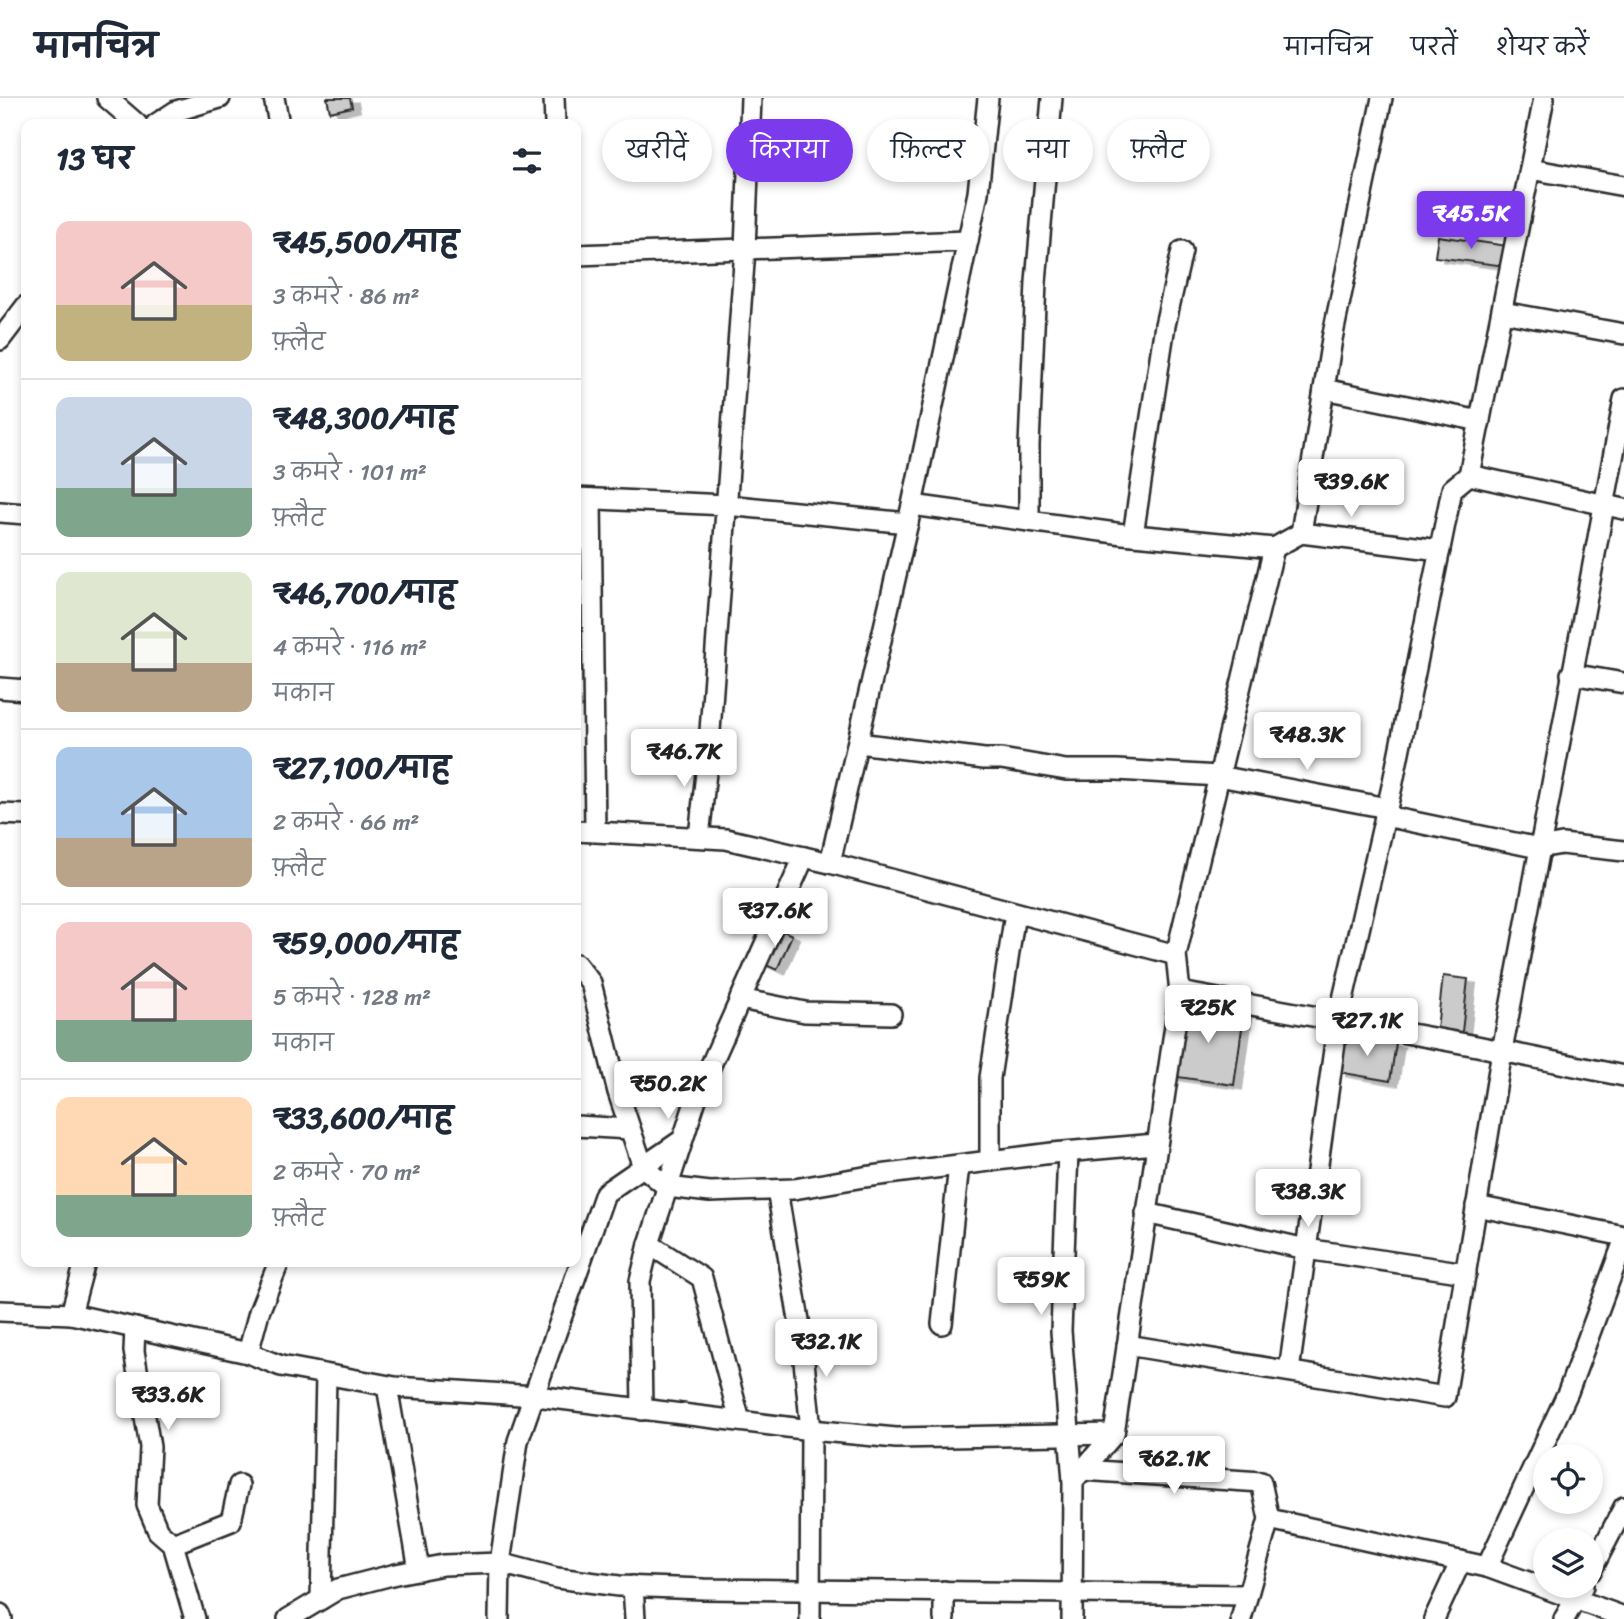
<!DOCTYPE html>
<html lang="hi">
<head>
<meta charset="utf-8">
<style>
	:root { --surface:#fff; --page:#f6f6f7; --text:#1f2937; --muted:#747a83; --line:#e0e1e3; --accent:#7c3aed }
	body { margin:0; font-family:Sriracha,"Playpen Sans Deva",sans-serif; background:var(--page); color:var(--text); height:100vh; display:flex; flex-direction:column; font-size:26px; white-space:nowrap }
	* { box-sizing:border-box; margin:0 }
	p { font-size:23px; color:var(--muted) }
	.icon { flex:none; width:38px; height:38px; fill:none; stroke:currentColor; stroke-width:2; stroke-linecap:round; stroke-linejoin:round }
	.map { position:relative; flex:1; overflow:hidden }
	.panel { position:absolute; left:21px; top:21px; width:560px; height:1148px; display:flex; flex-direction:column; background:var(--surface); border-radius:14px; box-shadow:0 4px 10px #0003 }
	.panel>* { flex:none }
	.guide { position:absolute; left:602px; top:21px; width:665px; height:63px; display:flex; gap:14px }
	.tools { position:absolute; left:1533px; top:1346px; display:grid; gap:14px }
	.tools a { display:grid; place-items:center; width:70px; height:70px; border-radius:50%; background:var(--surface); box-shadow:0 4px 10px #0003; font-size:35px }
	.price { position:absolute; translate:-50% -60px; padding:0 16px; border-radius:7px; background:#fff; color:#222; font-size:23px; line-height:46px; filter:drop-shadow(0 2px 4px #0008) }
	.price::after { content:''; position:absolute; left:50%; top:42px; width:21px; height:16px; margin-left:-10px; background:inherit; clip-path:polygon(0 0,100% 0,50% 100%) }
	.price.on { background:var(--accent); color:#fff }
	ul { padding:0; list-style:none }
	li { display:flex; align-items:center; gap:21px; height:175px; padding:0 35px }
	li+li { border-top:2px solid var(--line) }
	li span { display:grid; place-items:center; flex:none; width:196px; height:140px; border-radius:14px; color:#555 }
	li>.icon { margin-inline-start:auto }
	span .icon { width:84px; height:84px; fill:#fffc; stroke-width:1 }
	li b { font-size:30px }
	h2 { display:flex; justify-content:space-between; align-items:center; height:84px; padding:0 35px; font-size:30px }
	.tag { padding:0 24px; border-radius:32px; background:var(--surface); box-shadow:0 4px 10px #0003; font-size:24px; line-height:63px }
	.tag.on { background:var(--accent); color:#fff }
	header { display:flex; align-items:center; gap:42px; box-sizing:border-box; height:98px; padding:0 35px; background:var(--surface); border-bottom:2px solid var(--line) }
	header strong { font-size:33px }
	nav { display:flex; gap:38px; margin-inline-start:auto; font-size:24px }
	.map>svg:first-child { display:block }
	.building { fill:#cbcbcb; stroke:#2b2b2b; stroke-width:2; filter:url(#shadow) }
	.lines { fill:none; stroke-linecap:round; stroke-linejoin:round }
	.street-casing { stroke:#2b2b2b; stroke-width:24 }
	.street { stroke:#fff; stroke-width:19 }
</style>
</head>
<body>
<header>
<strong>मानचित्र</strong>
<nav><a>मानचित्र</a><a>परतें</a><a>शेयर करें</a></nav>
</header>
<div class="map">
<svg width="1624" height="1521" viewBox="0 0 1624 1521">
	<defs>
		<filter id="shadow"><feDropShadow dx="8" dy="4.5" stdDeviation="0" flood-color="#0004"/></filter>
	</defs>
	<rect width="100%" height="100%" fill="#fff"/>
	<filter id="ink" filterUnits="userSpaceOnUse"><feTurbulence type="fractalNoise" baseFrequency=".0143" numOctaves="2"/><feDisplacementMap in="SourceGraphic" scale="14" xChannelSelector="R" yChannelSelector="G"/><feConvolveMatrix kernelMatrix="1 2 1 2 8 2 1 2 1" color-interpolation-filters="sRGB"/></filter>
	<g filter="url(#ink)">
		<!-- building -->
		<g class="building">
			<path d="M327,0H350L352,9L330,14Z"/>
			<path d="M1438,138L1508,148L1505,168L1435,159Z"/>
			<path d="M773,828L792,837L777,872L757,863Z"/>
			<path d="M1443,878L1468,881L1462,934L1437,931Z"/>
			<path d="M1182,907L1244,916L1234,987L1171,978Z"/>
			<path d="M1344,937L1396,945L1390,983L1338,974Z"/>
		</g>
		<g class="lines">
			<defs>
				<g id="street">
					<path d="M107,0L137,26"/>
					<path d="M274,0L279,26"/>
					<path d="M554,0L555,26"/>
					<path d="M1544,0L1469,377L1624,411"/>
					<path d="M156,26L176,13L220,0"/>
					<path d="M1530,71L1624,88"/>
					<path d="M576,157L968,143"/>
					<path d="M1502,214L1624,236"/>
					<path d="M0,242L26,208"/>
					<path d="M1324,291L1480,323"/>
					<path d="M576,400L726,407L908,425"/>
					<path d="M591,401L595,733"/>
					<path d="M912,407L1123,436L1274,450L1176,857L1180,894L1114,1336L1073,1383L1072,1521"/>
					<path d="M0,414L26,416"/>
					<path d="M1029,423V347L1036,184L1052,0"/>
					<path d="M1301,435L1332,241L1382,0"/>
					<path d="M1133,437L1165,227L1182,153"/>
					<path d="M1274,450L1301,435L1440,452"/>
					<path d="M1571,576L1624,585"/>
					<path d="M0,590L26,592"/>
					<path d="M858,645L984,661H1001L1066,672H1117L1219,678L1387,710"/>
					<path d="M0,716L26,717"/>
					<path d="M1385,718L1539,750L1562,746L1624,753"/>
					<path d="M576,733L726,741L830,765L1176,857"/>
					<path d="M699,739L709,647L745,151L751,0"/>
					<path d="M830,765L912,407L978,95L988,0"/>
					<path d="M576,866L591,885L618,994L643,1069L667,1089L710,1094L794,1091L864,1079L1052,1055L1156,1046"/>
					<path d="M1180,894L1477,948L1624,978"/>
					<path d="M740,901L805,914L891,916"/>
					<path d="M576,1028L630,1031"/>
					<path d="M1068,1054L1061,1233L1073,1383"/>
					<path d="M990,1063V980L1015,815"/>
					<path d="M777,1092L801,1234L811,1332L810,1521"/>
					<path d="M1476,1108L1624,1138"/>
					<path d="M1146,1115L1306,1151L1466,1175"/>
					<path d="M649,1146L702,1180L740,1323"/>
					<path d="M279,1164L259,1214L248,1255L281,1268L395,1289L536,1298L811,1332L896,1340L1114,1336"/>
					<path d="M0,1213L71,1216L248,1255"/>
					<path d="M71,1216L85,1164"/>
					<path d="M942,1226L959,1067"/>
					<path d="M135,1230L134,1253L150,1349L147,1407L158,1433L173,1446"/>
					<path d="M1127,1247L1445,1299L1502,953L1624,301"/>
					<path d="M1289,1273L1338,923L1393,684L1452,391L1469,377"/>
					<path d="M387,1288L419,1472"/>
					<path d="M642,1312L640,1183L649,1146L697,998L804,759"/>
					<path d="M1082,1372L1261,1384L1269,1421L1241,1521"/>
					<path d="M1269,1421L1487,1469L1624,1519"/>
					<path d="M1487,1469L1568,1294L1624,1143"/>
					<path d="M1591,1473L1624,1409"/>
					<path d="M633,1488L635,1521"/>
					<path d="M944,1493V1521"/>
					<path d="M321,1501L326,1278"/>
					<path d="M0,1516L2,1521"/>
					<path d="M195,1521L173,1446L231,1423L239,1387"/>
					<path d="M288,1521L338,1491L396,1476L443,1467L500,1465L557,1480L619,1488L704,1491L1247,1497"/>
					<path d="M499,1521L500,1465L518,1343L605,1095L682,1042"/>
					<path d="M1434,1521L1461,1463"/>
					<path d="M1564,1521L1583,1488"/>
				</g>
			</defs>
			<!-- street casing -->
			<use href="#street" class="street-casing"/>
			<!-- street -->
			<use href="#street" class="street"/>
		</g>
	</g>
</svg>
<div class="tools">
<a><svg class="icon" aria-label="locate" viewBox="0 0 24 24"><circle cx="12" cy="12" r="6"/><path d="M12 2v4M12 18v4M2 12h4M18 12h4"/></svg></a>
<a><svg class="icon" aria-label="layers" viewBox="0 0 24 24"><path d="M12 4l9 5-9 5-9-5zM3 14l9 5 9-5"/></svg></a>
</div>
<b class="price on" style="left:1471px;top:153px">₹45.5K</b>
<b class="price" style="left:1351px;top:421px">₹39.6K</b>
<b class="price" style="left:1307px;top:674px">₹48.3K</b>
<b class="price" style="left:684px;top:691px">₹46.7K</b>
<b class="price" style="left:775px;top:850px">₹37.6K</b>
<b class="price" style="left:1208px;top:947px">₹25K</b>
<b class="price" style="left:1367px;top:960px">₹27.1K</b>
<b class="price" style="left:668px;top:1023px">₹50.2K</b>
<b class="price" style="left:1308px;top:1131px">₹38.3K</b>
<b class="price" style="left:1041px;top:1219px">₹59K</b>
<b class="price" style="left:826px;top:1281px">₹32.1K</b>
<b class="price" style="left:168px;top:1334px">₹33.6K</b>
<b class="price" style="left:1174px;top:1398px">₹62.1K</b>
<div class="guide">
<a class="tag">खरीदें</a>
<a class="tag on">किराया</a>
<a class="tag">फ़िल्टर</a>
<a class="tag">नया</a>
<a class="tag">फ़्लैट</a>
</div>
<section class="panel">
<h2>13 घर<svg class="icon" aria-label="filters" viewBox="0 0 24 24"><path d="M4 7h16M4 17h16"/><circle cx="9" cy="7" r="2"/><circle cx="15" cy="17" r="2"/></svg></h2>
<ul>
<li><span style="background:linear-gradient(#f6c9c9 60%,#c2b280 0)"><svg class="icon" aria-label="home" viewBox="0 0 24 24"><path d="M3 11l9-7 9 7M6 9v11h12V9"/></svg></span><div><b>₹45,500/माह</b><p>3 कमरे · 86 m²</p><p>फ़्लैट</p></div></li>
<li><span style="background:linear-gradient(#c9d6e8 65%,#7fa58c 0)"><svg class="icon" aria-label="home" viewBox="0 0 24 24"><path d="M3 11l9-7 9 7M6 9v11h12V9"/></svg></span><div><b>₹48,300/माह</b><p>3 कमरे · 101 m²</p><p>फ़्लैट</p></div></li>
<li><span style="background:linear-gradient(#dfe7d0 65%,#b9a48a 0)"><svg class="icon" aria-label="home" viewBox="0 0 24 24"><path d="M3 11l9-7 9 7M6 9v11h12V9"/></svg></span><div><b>₹46,700/माह</b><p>4 कमरे · 116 m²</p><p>मकान</p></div></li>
<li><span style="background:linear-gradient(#a9c7e8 65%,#b9a48a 0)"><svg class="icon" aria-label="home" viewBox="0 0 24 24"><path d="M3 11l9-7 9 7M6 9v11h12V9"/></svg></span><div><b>₹27,100/माह</b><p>2 कमरे · 66 m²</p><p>फ़्लैट</p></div></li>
<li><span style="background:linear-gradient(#f6c9c9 70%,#7fa58c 0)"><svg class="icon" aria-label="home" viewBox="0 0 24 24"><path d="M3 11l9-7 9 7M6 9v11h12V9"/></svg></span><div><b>₹59,000/माह</b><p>5 कमरे · 128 m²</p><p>मकान</p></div></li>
<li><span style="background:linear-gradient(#ffd9b3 70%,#7fa58c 0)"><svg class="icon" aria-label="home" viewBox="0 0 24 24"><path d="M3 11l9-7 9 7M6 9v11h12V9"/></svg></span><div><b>₹33,600/माह</b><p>2 कमरे · 70 m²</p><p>फ़्लैट</p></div></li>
</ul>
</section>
</div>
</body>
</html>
